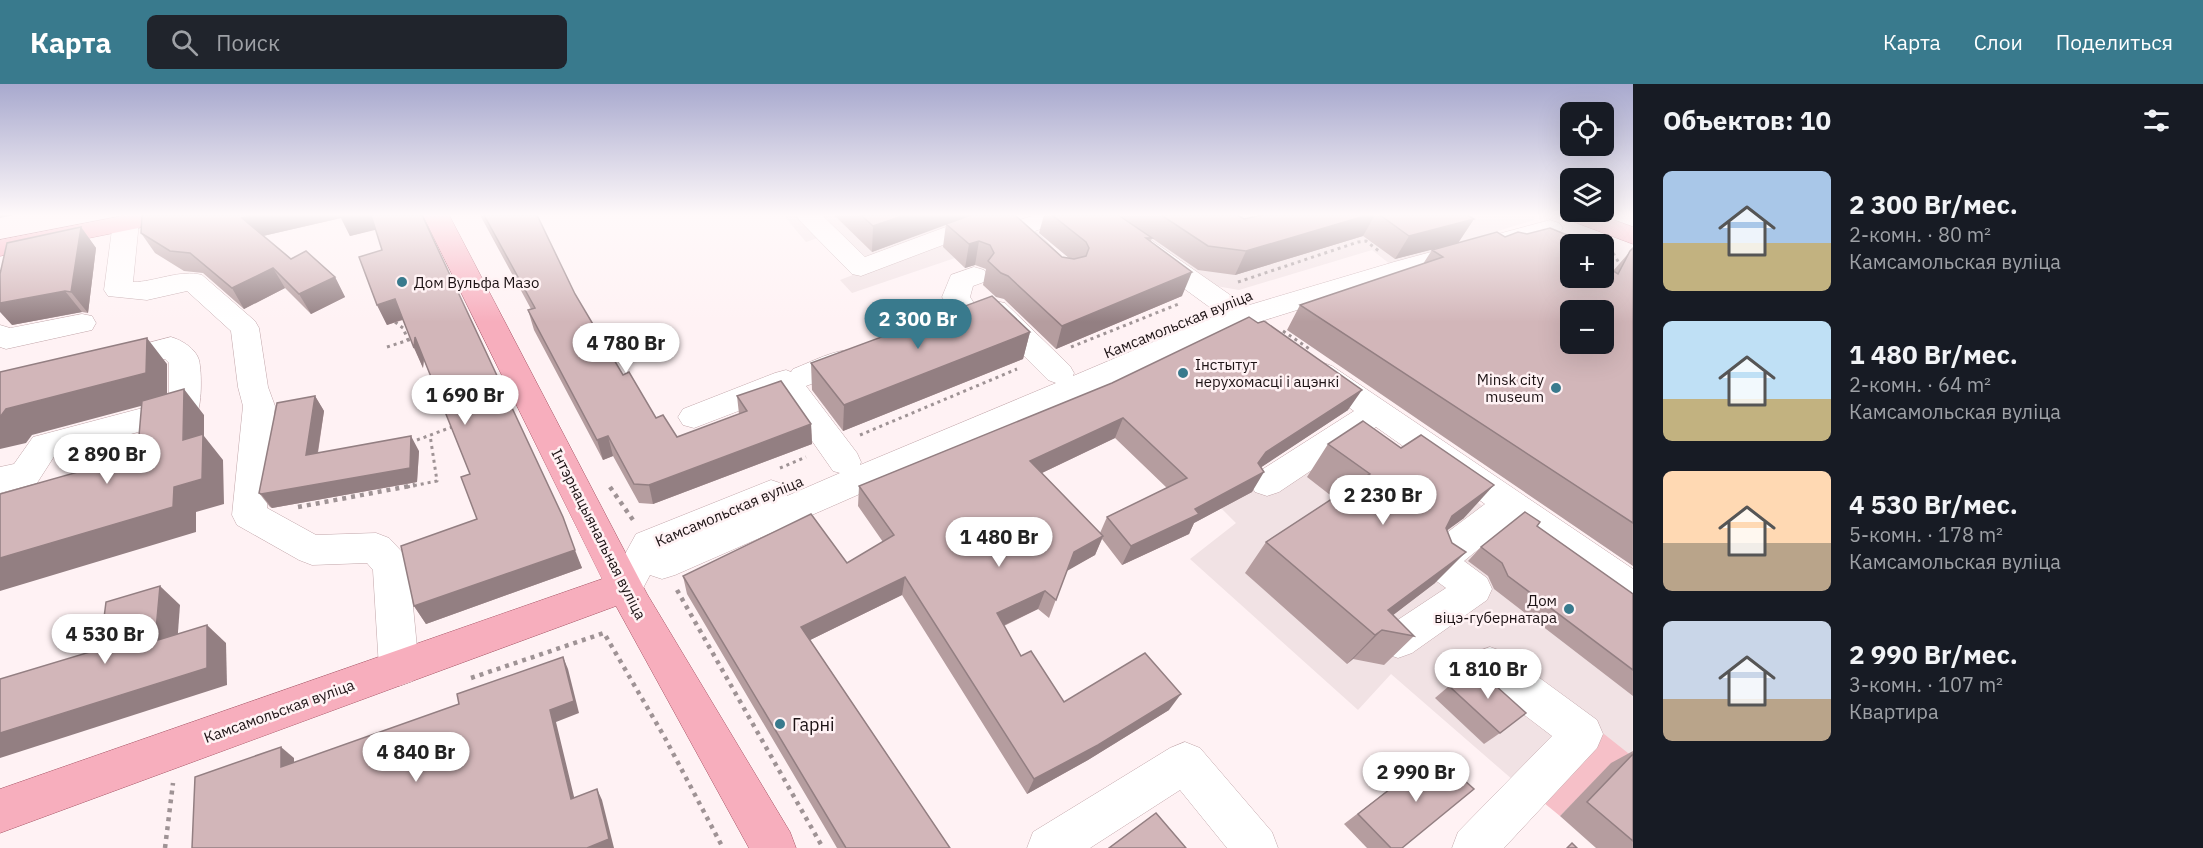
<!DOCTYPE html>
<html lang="ru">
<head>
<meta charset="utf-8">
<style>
	:root { --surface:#171b24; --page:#20242c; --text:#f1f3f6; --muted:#9ea1a6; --accent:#397a8d }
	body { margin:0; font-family:"IBM Plex Sans",sans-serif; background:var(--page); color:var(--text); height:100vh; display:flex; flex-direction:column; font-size:22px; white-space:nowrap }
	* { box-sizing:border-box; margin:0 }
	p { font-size:20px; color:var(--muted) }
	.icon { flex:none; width:33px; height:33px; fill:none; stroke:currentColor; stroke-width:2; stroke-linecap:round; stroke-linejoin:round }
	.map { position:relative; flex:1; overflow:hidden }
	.sheet { display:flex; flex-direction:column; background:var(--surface); width:570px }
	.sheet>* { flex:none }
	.controls { position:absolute; left:1560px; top:18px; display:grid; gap:12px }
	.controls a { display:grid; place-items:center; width:54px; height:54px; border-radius:9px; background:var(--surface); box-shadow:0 6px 24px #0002; font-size:30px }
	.price { position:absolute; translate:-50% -51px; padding:0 14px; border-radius:21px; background:#fff; color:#222; font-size:20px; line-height:39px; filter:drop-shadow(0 2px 3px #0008) }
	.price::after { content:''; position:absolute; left:50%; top:36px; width:18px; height:14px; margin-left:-9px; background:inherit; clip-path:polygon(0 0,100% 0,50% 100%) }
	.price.active { background:var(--accent); color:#fff }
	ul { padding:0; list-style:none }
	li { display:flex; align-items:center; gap:18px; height:150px; padding:0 30px }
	li span { display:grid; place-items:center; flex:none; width:168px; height:120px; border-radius:9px; color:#555 }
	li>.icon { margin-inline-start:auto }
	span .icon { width:72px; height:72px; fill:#fffc; stroke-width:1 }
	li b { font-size:26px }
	h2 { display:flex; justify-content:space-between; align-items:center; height:72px; padding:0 30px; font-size:26px }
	header { display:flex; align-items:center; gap:36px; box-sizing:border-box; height:84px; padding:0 30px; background:var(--accent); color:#fff }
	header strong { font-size:28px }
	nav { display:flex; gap:33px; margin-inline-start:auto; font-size:21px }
	.search { width:420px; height:54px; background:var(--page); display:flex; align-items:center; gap:15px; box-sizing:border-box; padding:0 21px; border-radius:9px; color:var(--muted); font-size:22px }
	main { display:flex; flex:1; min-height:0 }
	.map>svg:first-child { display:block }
	.built { fill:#f1e2e4 }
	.green { fill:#f6c0c8 }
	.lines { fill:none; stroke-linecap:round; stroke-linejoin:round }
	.minor-casing { stroke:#c2a6aa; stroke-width:1 }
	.major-casing { stroke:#a65465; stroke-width:1 }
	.path-far1 { stroke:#9f9395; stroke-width:3; stroke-dasharray:3 4; stroke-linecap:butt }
	.path { stroke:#9f9395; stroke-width:4.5; stroke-dasharray:4 5; stroke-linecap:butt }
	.minor { fill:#fff; fill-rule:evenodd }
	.major { fill:#f7aebd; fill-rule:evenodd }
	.wall { fill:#b59d9f; fill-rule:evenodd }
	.shaded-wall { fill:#937f82 }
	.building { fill:#d2b6b9; stroke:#937f82; stroke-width:1.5; fill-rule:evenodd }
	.poi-dot { fill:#397a8d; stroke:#fff2f4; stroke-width:2 }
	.labels { text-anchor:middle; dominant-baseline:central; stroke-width:5; stroke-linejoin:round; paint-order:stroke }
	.poi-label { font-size:15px; fill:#1c1214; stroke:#fff2f4; text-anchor:start }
	.street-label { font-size:15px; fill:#1c1214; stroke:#fff2f4 }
	.near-poi-label { font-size:18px; fill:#1c1214; stroke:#fff2f4; text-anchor:start }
</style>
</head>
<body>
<header>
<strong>Карта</strong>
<div class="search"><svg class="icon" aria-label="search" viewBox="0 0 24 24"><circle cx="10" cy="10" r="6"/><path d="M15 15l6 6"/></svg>Поиск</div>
<nav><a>Карта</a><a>Слои</a><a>Поделиться</a></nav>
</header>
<main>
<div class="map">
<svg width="1633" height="764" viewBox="0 0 1633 764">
	<rect width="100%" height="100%" fill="#fff2f4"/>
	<!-- built -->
	<g class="built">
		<path d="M794,131H1014L940,160L955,174L852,209L840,196L863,187L829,150L806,158L785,133Z"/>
		<path d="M1113,131H1534L1535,133L1534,136L1390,180L1372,166L1239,206L1210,201Z"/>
		<path d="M1363,337L1633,529V673L1536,716L1391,590L1358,626L1190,475L1236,439L1208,411Z"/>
	</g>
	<!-- green -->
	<path class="green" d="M1604,650L1633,673L1611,680L1560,732L1538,714Z"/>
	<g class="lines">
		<defs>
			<g id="minor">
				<path d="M127,131L135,133L139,138L133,198C155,198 180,185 202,191L255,237L259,244L268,303L275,322L267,424L316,451L376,449L389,454L404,470L409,481L419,584L413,597L399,602L385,597L379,584L373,486L367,479L312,481L299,476L237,441L232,431L243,322L238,303L231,247L187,207L147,216L108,212L104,206L113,138L117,133Z"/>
				<path d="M799,131H825L824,133L865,173L978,131H1013L1009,136L861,192L852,190L801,138L797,133Z"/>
				<path d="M1035,131H1072L1068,136L1035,147L1061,172L1057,178C1038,183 1019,165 1008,149L1014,138Z"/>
				<path d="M1087,131H1115L1246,222L1394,178L1550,136L1559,139L1563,144L1559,149L1412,190L1265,236L1269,242L1265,249L1255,252L1236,245L675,491L662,495L650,491L638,514L625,519L612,514L607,503L636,450L771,396L783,400L788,409L787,412L840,389L833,387L780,311L694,344L683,341L678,333L683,325L775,289L786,286L791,288L793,285C814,277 842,261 863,267L868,274L863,281L806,302L857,369L861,378L860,381L1056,299L1048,296L985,233L981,226L985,219L995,217L1005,219L1070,282L1074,289L1073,292L1219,230L1090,136Z"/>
				<path d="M974,183L984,186L988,192L984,198L973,202L970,213L982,231L978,238L968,240L958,238L942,213L951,191Z"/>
				<path d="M82,230L92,232L96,239L92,246L6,265L0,263V241L10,244Z"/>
				<path d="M171,253C182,256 196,265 199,276C202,289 202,322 196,332L55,371L37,399L0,409V383L14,380L33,353L169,317V279L165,275L113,288L102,285L98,278L102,271Z"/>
				<path d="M1321,278L1332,282L1633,485V521L1620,516L1511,439L1464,477L1487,494L1492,505L1487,516L1412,569L1398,574L1384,569L1379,557L1384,545L1446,504L1424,488L1419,477L1424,466L1485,420L1376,343L1279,408L1267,412L1255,408L1250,399L1255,390L1354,327L1310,296L1306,289L1310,282Z"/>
				<path d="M1490,563L1504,568L1597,636L1603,650L1597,664L1504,764H1452L1458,748L1552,652L1476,594L1470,581L1476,568Z"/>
				<path d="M1185,658L1200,664L1272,748L1278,764H1227L1180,706L1090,764H1027L1033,748L1170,664Z"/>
			</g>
			<g id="major">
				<path d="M127,131H176L172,136L163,139L0,172V156Z"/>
				<path d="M423,131H449L647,510L790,748L796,764H749L616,522L0,749V705L602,495Z"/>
				<path d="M1566,131H1600L1633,143V160L1569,136Z"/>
			</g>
		</defs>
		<!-- minor casing -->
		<use href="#minor" class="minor-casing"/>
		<!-- major casing -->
		<use href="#major" class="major-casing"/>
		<!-- path-far1 -->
		<g class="path-far1">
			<path d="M1613,169L1622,184"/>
			<path d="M1238,198L1358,158L1366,157L1380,168"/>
			<path d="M395,238L403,244L408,256"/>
			<path d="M1283,247L1311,266"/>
			<path d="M387,263L415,254"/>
			<path d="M1071,263L1181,219"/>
			<path d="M860,351L1017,285"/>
			<path d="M417,356L452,343"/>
			<path d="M780,384L806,373"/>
			<path d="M407,403L437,397L430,351"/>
		</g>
		<!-- path -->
		<g class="path">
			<path d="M610,403L633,436"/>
			<path d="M298,423L415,401"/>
			<path d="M677,506L823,764"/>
			<path d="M471,594L604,549L665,654L723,764"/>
			<path d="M165,764L173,699"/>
		</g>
		<!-- minor -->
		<use href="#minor" class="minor"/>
		<!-- major -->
		<use href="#major" class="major"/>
	</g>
	<!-- wall -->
	<g class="wall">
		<path d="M142,131H422L582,484L426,540L414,522L477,435L470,390L424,276L423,284L403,236L387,241L377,221L382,166L376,145L350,152L341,134L263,152L291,175L335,193L345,213L311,230L285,204L244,225L203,189L184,187L155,169L141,149Z"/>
		<path d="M480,131H537L575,210L623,291L656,334L677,353L739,330L737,312L811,340L812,360L653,420L639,419L613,372L603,376L534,246L528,226L531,225Z"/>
		<path d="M834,131H1015L1062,173L1070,175L1039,149L1044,131H1237L1244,135L1262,131H1467L1474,135L1458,159L1505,153L1565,158L1613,187L1633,164V482L1287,246L1300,221L1423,180L1432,166L1448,161L1395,175L1363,152L1235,191L1198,186L1120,132L1152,154L1151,157L1182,212L1056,265L1004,215L996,213L983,201L986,185L975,181L965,184L943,163L946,140L872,168Z"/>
		<path d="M81,143L96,164L88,229L82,228L12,241Z"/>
		<path d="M1030,248L1023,275L843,347L812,306L811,279Z"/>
		<path d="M1112,299L1348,326L1261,383L1252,408L1194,439L1189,450L1122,481L1102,455L1095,471L1067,486L1049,534L1038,525L1004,542L1021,572L1064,618L1169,626L1088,676L1027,710L902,511L810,556L950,764H837L687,510L683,492L847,479L883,458L858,422L859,402ZM1115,354L1167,404L1107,433L1100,449L1042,389Z"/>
		<path d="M315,312L324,327L318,369L419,367L417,398L272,424L270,423L259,409Z"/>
		<path d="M1328,360L1464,434L1447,446L1435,499L1393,531L1414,552L1384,581L1353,575L1347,580L1245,489L1266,458L1334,414L1307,393Z"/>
		<path d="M1537,442L1633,510V612L1494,505L1488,492L1468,477L1481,463Z"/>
		<path d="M1449,602L1500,649L1484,660L1435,614Z"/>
		<path d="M1633,667V764H1596L1560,732L1611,679Z"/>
		<path d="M1435,670L1402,764H1367L1344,740Z"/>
	</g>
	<!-- shaded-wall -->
	<g class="shaded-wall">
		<path d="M0,131H15L0,134Z"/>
		<path d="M255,131H372L379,145L350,152L341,134L254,154L242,134Z"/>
		<path d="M905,131H973L872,168L873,142Z"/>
		<path d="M1368,131H1375L1363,152L1235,191L1246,167Z"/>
		<path d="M1474,135L1458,159L1395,175L1409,152Z"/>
		<path d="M81,143L96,164L88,229L71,208Z"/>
		<path d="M979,157L975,181L965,184L969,160Z"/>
		<path d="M273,184L285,204L244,225L232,204Z"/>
		<path d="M1192,188L1182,212L1056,265L1062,242Z"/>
		<path d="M335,193L345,213L311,230L299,210Z"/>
		<path d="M65,207L82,228L12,241L0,228V219Z"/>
		<path d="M395,215L404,235L387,241L377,221Z"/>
		<path d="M1030,248L1023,275L843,347L844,321Z"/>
		<path d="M415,253L424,273L423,284L414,264Z"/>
		<path d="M147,254L167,280V315L32,351L26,359L0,365V333L6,325Z"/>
		<path d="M184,305L204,331V352L223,376L224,420L196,428V448L0,507V474L174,403L183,356Z"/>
		<path d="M1362,306L1348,326L1254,388H1264L1252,408L1194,439L1189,450L1122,481L1131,462L1195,425L1266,368Z"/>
		<path d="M315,312L324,327L315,385L306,371Z"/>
		<path d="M1123,334L1115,354L1025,397L1030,377Z"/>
		<path d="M811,340L812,360L653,420L649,401Z"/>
		<path d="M411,352L419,367L417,398L272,424L261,410Z"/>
		<path d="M608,352L613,372L603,376L597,356Z"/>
		<path d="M1494,401L1464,434L1423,464L1452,432Z"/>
		<path d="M1103,452L1095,471L1067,487L1074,468Z"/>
		<path d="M575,466L582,484L426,540L414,522Z"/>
		<path d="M1466,468L1435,499L1371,548L1388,526Z"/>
		<path d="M905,493L902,511L802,560L801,543Z"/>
		<path d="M160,502L180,521L176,575L155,557Z"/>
		<path d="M1045,507L1038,525L992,547L997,529Z"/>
		<path d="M207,541L226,559L227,601L0,674V649Z"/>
		<path d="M1382,546L1353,575L1347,580L1375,551Z"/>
		<path d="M563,573L568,585L579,629L556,638L577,725L571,715L550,626Z"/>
		<path d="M1181,610L1169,626L1088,676L1027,710L1034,695Z"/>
		<path d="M281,663L294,674V694L281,683Z"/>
		<path d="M597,705L602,716L614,764H587Z"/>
	</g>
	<!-- building -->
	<g class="building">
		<path d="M142,131H255L242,134L291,175L306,167L335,193L299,210L273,184L232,204L190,169L170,167L141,149Z"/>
		<path d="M371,131H422L563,433L575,466L414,522L401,462L477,435L461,393L470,390L415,253L414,264L395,215L377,221L359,173L382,166Z"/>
		<path d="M484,131H537L575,210L623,291L629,288L656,334L663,331L677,353L747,327L737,312L781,297L811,340L649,401L634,400L608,352L597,356L528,226L535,224Z"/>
		<path d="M861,131H905L873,142Z"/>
		<path d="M971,131H1015L1062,173L1074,175L1086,172L1089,164L1086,158L1052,131H1118L1152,154H1146L1192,188L1062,242L1008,192L1001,189L988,177L994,169L990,161L979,157L969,160L946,140Z"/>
		<path d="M1161,131H1237L1244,135L1262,131H1368L1246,167L1208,162Z"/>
		<path d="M1380,131H1467L1474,135L1409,152Z"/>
		<path d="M81,143L71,208L65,207L0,219V190L7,159Z"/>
		<path d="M1550,144L1567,151L1565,158L1570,161V194H1604V181L1618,190L1630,167L1633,164V439L1300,221L1443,173L1432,166L1497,148L1505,153L1518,148L1527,150ZM1570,226H1604V260H1570Z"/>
		<path d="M992,212L1030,248L844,321L811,279Z"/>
		<path d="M1249,233L1258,239L1264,237L1362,306L1266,368L1258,379L1264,388L1195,425L1199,430L1131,462L1107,433L1187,394L1123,334L1030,377L1103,452L1074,468L1056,516L1045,507L997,529L1021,572L1031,567L1064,618L1145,569L1181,610L1098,661L1034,695L905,493L801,543L950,764H846L683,492L811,430L847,479L894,451L859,402L1112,299Z"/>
		<path d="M147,254L146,289L6,325L0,333V288Z"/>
		<path d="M184,305L183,356L203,350L202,395L174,403L173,423L0,474V410L138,371L142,359L139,352L142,317Z"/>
		<path d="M315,312L306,371L411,352L410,384L261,410L259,409L277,319Z"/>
		<path d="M1363,337L1401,364L1421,351L1494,401L1452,432L1446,444L1452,459L1466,468L1388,526L1414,552L1382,546L1375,551L1266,458L1370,390L1328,360Z"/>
		<path d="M1525,428L1540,438L1537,442L1633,510V586L1508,492L1502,479L1481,463Z"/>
		<path d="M160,502L155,557L207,541V584L0,649V595L100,565L106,518Z"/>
		<path d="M563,573L574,617L550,626L571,715L597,705L609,755L587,764H192L195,693L281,663V683L459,620L457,610Z"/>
		<path d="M1476,584L1526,629L1500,649L1449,602Z"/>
		<path d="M1435,670L1474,705L1402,764H1391L1358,730Z"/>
		<path d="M1633,670V757L1587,718Z"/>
		<path d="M1156,729L1186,764H1109Z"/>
		<path d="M1572,759L1577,764H1567Z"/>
	</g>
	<!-- sky -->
	<linearGradient id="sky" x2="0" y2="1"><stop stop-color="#a8a9ce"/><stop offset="0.55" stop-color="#fff9fa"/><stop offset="1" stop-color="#fff9fa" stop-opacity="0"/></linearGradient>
	<rect width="1633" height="238" fill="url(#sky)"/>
	<!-- markers -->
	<g class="poi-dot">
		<circle cx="402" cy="198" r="6"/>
		<circle cx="1183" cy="289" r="6"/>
		<circle cx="1556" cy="304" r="6"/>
		<circle cx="1569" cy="525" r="6"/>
		<circle cx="780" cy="640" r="6"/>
	</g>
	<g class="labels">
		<!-- poi labels -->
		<g class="poi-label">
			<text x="414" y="198">Дом Вульфа Мазо</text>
			<text x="1195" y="280">Інстытут<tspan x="1195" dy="17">нерухомасці і ацэнкі</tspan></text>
			<text x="1544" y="295" text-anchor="end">Minsk city<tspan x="1544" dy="17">museum</tspan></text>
			<text x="1557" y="516" text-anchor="end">Дом<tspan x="1557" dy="17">віцэ-губернатара</tspan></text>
		</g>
		<!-- street labels -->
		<g class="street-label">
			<text transform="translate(1178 240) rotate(-22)">Камсамольская вуліца</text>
			<text transform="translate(729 427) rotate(-23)">Камсамольская вуліца</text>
			<text transform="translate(599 450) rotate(63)">Інтэрнацыянальная вуліца</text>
			<text transform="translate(279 627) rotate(-20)">Камсамольская вуліца</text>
		</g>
		<!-- near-poi labels -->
		<g class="near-poi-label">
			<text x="792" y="640">Гарні</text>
		</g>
	</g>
</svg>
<div class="controls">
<a><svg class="icon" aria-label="locate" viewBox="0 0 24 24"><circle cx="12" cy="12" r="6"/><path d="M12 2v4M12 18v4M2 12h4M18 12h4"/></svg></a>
<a><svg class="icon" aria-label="layers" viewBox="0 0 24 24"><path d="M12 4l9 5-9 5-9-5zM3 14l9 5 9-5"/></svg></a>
<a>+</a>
<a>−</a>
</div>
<b class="price active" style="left:918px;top:266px">2 300 Br</b>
<b class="price" style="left:626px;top:290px">4 780 Br</b>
<b class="price" style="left:465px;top:342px">1 690 Br</b>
<b class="price" style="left:107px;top:401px">2 890 Br</b>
<b class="price" style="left:1383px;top:442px">2 230 Br</b>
<b class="price" style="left:999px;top:484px">1 480 Br</b>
<b class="price" style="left:105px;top:581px">4 530 Br</b>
<b class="price" style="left:1488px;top:616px">1 810 Br</b>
<b class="price" style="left:416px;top:699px">4 840 Br</b>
<b class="price" style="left:1416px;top:719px">2 990 Br</b>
</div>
<section class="sheet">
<h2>Объектов: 10<svg class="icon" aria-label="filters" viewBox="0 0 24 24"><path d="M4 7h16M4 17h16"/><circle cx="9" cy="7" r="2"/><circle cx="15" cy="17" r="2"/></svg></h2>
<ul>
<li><span style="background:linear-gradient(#a9c7e8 60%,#c2b280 0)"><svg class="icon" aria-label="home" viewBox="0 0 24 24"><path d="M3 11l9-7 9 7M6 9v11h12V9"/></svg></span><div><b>2 300 Br/мес.</b><p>2-комн. · 80 m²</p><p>Камсамольская вуліца</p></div></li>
<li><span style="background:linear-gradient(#bfe0f5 65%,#c2b280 0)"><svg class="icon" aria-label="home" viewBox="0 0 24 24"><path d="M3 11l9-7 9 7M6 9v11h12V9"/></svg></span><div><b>1 480 Br/мес.</b><p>2-комн. · 64 m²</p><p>Камсамольская вуліца</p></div></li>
<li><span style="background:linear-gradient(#ffd9b3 60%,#b9a48a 0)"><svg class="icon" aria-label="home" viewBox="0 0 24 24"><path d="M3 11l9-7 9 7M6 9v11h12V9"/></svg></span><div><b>4 530 Br/мес.</b><p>5-комн. · 178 m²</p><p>Камсамольская вуліца</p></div></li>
<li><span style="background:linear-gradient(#c9d6e8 65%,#b9a48a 0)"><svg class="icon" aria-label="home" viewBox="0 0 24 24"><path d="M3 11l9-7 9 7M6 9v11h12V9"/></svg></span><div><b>2 990 Br/мес.</b><p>3-комн. · 107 m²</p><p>Квартира</p></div></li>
</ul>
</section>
</main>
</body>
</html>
